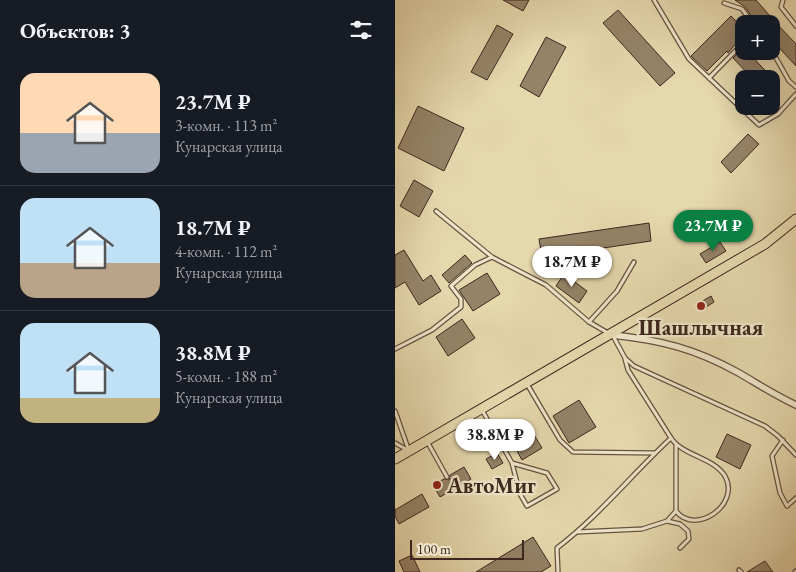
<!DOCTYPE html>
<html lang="ru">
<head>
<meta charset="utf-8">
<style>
	:root { --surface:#171b24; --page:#242831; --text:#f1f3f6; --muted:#9ea1a6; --line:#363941; --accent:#0b8043 }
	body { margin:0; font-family:"EB Garamond",serif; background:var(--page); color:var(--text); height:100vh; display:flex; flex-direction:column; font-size:19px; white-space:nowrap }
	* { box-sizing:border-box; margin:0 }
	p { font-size:16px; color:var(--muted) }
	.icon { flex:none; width:28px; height:28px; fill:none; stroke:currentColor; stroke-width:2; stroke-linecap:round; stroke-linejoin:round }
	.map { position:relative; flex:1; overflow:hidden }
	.drawer { display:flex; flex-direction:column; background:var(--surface); width:395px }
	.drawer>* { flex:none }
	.controls { position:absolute; left:340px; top:15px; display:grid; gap:10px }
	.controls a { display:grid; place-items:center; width:45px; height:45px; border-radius:10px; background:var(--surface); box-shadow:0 5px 20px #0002; font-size:25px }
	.scale { position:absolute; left:15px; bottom:12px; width:114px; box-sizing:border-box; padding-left:5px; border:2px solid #3d271e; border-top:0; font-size:14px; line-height:18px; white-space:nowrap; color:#3d271e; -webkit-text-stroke:4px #efe6ca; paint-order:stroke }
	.price { position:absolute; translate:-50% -42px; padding:0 11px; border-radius:18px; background:#fff; color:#222; font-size:16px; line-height:32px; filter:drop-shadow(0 1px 2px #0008) }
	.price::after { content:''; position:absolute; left:50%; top:30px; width:15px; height:11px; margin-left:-8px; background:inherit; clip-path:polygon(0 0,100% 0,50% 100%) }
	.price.active { background:var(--accent); color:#fff }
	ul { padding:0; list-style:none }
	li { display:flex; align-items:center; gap:15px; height:125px; padding:0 20px }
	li+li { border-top:1px solid var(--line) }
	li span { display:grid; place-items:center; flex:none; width:140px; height:100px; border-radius:15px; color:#555 }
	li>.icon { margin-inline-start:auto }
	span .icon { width:60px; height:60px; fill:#fffc; stroke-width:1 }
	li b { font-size:21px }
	h2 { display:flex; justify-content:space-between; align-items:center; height:60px; padding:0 20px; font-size:21px }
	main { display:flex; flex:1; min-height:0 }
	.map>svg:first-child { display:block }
	.building { fill:#958368; stroke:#3d271e }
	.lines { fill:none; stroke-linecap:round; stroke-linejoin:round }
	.service-casing { stroke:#675342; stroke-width:5.5 }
	.minor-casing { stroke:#675342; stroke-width:8 }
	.primary-casing { stroke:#3d271e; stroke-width:11 }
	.service { stroke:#efe6ca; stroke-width:3 }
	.minor { stroke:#efe6ca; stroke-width:5.5 }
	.primary { stroke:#e6d8ad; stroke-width:9 }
	.poi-dot { fill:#8f2418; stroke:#efe6ca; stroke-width:2 }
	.labels { text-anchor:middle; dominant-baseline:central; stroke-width:4.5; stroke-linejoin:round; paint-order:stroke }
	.poi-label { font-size:22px; font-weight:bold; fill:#3d271e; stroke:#efe6ca }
</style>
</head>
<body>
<main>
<section class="drawer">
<h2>Объектов: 3<svg class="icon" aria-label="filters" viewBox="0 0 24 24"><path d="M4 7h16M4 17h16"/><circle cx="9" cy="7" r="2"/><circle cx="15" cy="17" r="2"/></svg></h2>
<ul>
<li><span style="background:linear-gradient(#ffd9b3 60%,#9aa5b1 0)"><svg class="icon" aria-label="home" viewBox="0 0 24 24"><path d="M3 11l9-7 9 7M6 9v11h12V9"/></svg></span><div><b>23.7M ₽</b><p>3-комн. · 113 m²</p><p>Кунарская улица</p></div></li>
<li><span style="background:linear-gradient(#bfe0f5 65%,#b9a48a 0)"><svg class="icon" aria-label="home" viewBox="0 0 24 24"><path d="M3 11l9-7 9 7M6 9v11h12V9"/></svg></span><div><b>18.7M ₽</b><p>4-комн. · 112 m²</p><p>Кунарская улица</p></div></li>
<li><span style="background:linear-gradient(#bfe0f5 75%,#c2b280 0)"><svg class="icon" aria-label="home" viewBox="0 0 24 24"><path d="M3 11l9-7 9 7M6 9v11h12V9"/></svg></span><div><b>38.8M ₽</b><p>5-комн. · 188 m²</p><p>Кунарская улица</p></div></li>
</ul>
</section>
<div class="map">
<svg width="401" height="572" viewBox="0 0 401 572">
	<rect width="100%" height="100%" fill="#e6d8ad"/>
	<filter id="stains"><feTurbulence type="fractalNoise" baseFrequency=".004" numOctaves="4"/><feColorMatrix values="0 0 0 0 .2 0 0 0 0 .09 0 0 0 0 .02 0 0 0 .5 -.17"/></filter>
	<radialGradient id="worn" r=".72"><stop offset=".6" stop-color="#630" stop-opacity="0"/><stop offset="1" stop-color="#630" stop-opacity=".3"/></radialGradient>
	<!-- building -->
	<g class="building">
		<path d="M108,0H134L128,11Z"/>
		<path d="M340,0H361L382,24L401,44V66L376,39V24H362L350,7Z"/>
		<path d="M223,10L280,73L265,86L208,23Z"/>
		<path d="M336,16L349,29V34L333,53L332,51L312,71L296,56Z"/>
		<path d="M102,25L118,34L92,80L76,72Z"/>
		<path d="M151,37L171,47L144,97L125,86Z"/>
		<path d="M348,48L349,51H352L378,79H358L338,58Z"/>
		<path d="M23,106L69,128L49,171L3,148Z"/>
		<path d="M353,134L364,144L336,173L326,162Z"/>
		<path d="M19,180L38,191L24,217L5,206Z"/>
		<path d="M254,223L256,241L147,257L144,239Z"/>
		<path d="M325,242L331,251L311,263L305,254Z"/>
		<path d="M9,250L28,281L36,275L46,291L24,305L10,282L0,288V255Z"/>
		<path d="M70,255L77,263L54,283L47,275Z"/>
		<path d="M92,273L105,294L78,311L64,290Z"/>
		<path d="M169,274L192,291L184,303L161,286Z"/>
		<path d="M316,296L319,302L305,311L301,305Z"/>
		<path d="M67,319L80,338L53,356L41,337Z"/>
		<path d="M184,400L201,427L174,443L158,416Z"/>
		<path d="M136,430L147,448L127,460L117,442Z"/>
		<path d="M332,434L356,445L345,469L321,457Z"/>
		<path d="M102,453L108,463L97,469L91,459Z"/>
		<path d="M69,467L76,479L45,497L38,485L49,479L54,480L55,475Z"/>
		<path d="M27,494L34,507L4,524L0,516V510Z"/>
		<path d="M138,537L156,566L146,572H81Z"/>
		<path d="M17,555L25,572H9L4,561Z"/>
		<path d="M370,561L378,572H352Z"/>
	</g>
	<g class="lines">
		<defs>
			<g id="service">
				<path d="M259,0L294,59L364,125L383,114L401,94"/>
				<path d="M388,0L386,7L401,26"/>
				<path d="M329,3L347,9L358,24"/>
				<path d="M376,49L394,81L401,87"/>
				<path d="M314,78L349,42"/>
				<path d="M41,211L97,257L151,285L194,322L213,333"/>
				<path d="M194,322L222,291L239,262"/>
				<path d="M218,336L230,358L239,366L370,426L383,436L401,455"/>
				<path d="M0,349L37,330L66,307V299L56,286L80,265L97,257"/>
				<path d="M132,384L165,440L178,452L259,453"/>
				<path d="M87,410L117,463L125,494L132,506L162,489L152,473L117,463"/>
				<path d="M0,411L14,451L0,443"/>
				<path d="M276,438C288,456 318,457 330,476C346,505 300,536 281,511V445"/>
				<path d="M388,440L377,456L385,493L392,506L401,498"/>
				<path d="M33,443L52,477"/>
				<path d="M272,521L281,511"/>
				<path d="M182,532L247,529L272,521L285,524L293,531L294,539L285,548"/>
				<path d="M344,570L346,572"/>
				<path d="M163,572L162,548C204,516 237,474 276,438L233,370L230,359"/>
				<path d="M400,572L401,571"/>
			</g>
			<path id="minor" d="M217,335C266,340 301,349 344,373C363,384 381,396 401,405"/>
			<path id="primary" d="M0,459L370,244L401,219"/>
		</defs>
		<!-- service casing -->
		<use href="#service" class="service-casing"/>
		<!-- minor casing -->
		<use href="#minor" class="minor-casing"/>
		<!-- primary casing -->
		<use href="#primary" class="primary-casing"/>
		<!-- service -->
		<use href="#service" class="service"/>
		<!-- minor -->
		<use href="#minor" class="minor"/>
		<!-- primary -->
		<use href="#primary" class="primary"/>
	</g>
	<!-- markers -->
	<g class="poi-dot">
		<circle cx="306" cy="306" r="5"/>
		<circle cx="42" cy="485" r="5"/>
	</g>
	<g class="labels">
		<!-- poi labels -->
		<g class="poi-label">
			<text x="306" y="327">Шашлычная</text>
			<text x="52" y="485" text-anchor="start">АвтоМиг</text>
		</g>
	</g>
	<rect width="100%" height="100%" filter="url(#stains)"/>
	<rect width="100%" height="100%" fill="url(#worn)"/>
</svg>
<div class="controls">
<a>+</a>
<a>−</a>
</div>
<div class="scale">100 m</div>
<b class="price active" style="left:318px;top:252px">23.7M ₽</b>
<b class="price" style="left:177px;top:288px">18.7M ₽</b>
<b class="price" style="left:100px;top:461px">38.8M ₽</b>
</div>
</main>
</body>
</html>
